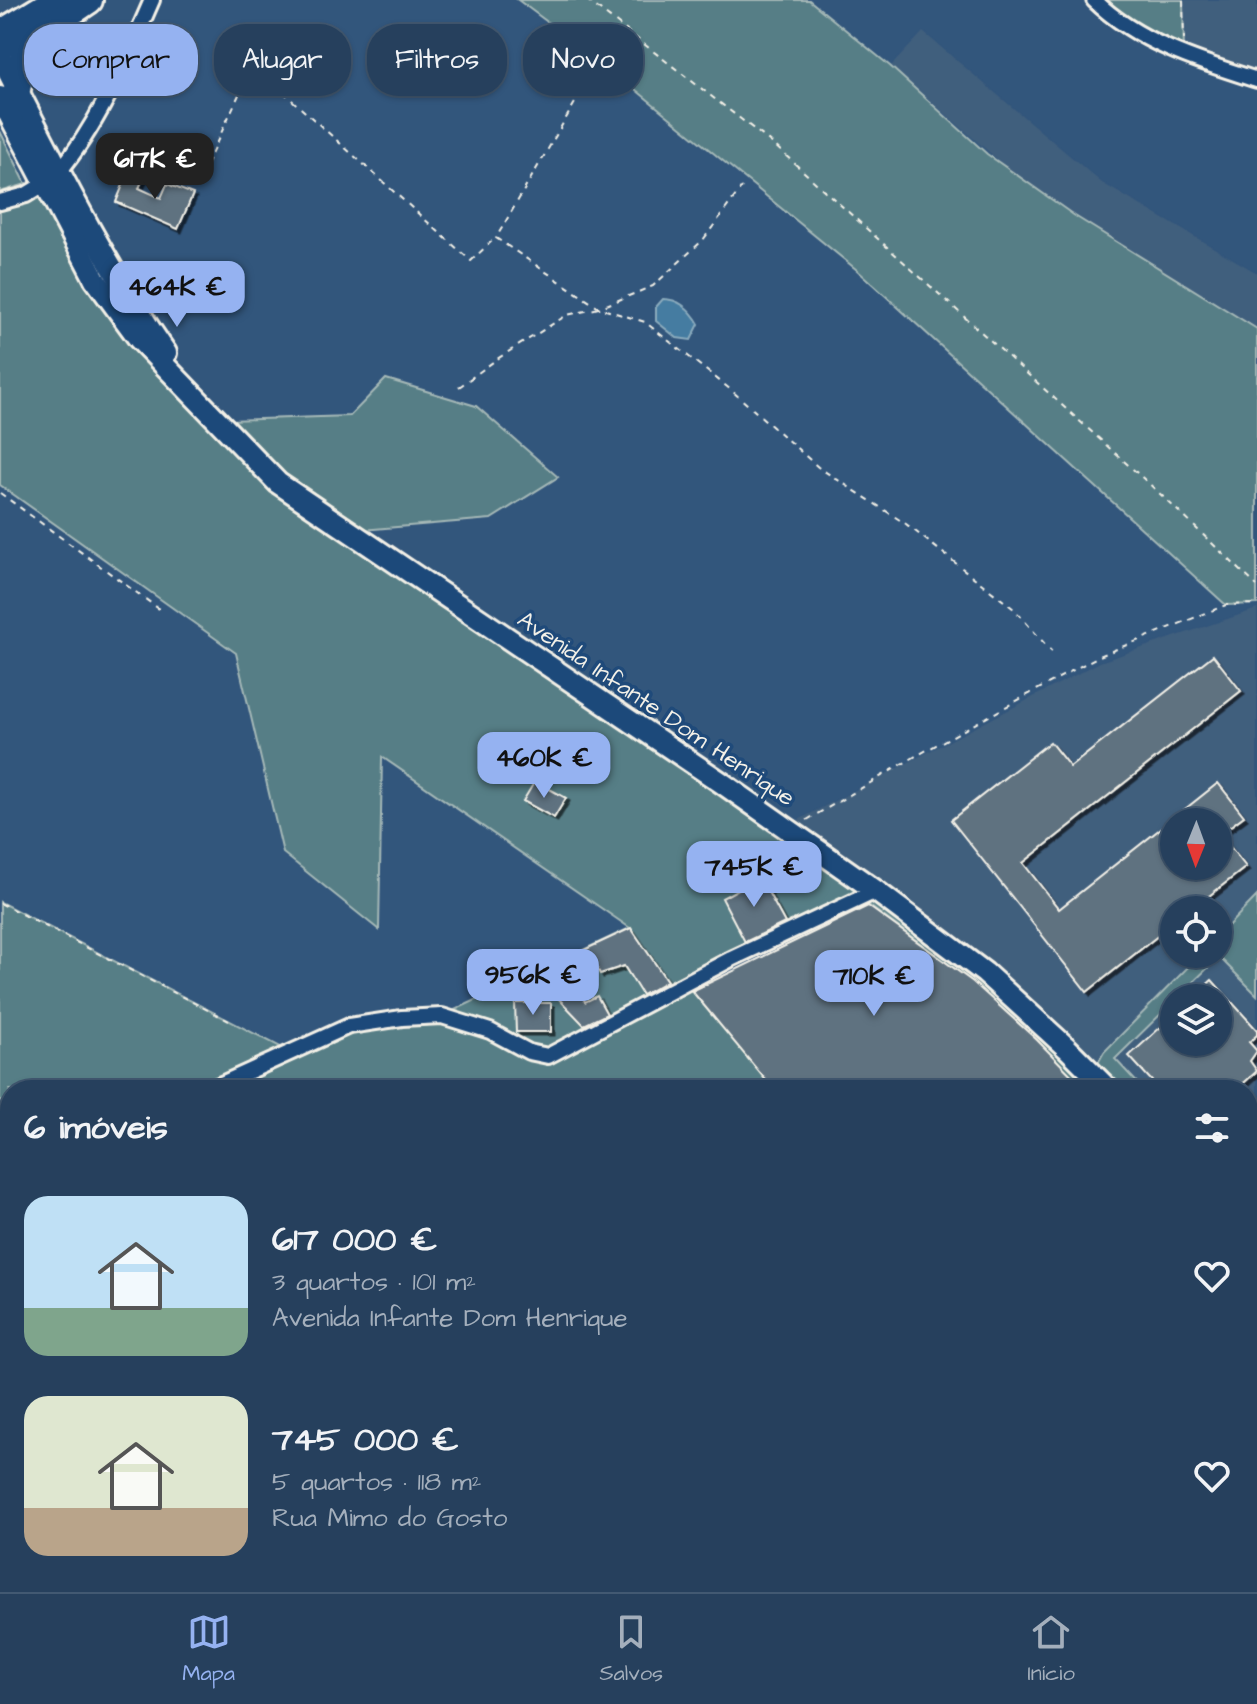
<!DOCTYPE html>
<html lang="pt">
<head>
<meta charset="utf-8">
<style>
	:root { --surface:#26405d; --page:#324b66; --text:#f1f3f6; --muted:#a4afbc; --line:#425972; --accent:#95b2f1 }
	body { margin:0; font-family:"Architects Daughter",sans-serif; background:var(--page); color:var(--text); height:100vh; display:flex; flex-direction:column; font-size:30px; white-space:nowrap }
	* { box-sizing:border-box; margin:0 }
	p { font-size:26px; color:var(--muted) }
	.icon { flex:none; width:44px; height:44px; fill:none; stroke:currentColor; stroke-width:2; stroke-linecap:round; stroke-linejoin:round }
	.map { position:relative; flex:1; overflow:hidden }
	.panel { position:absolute; left:0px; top:1080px; width:1258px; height:512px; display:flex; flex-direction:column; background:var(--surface); border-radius:32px 32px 0 0; box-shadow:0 2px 6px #0004,0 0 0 2px var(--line) }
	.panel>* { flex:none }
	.banner { position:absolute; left:24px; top:24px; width:800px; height:72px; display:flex; gap:16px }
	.needle { width:52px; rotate:181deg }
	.tools { position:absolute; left:1160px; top:808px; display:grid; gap:16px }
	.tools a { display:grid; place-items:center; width:72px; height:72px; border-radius:50%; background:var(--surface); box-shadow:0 2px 6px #0004,0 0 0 2px var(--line); font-size:40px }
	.price { position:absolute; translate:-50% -68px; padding:0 18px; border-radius:16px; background:var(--accent); color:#111; font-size:26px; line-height:52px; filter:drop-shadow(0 2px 4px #0008) }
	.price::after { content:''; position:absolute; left:50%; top:48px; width:24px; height:18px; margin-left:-12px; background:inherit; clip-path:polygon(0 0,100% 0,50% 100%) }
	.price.selected { background:#222; color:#fff }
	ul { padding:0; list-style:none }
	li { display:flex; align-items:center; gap:24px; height:200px; padding:0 24px }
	li span { display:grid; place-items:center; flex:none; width:224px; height:160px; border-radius:24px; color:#555 }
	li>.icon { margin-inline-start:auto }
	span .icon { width:96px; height:96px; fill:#fffc; stroke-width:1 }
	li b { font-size:34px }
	h2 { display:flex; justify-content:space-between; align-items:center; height:96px; padding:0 24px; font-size:34px }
	.tag { padding:0 28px; border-radius:32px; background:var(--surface); box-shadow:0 2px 6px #0004,0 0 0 2px var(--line); font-size:28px; line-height:72px }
	.tag.selected { background:var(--accent); color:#111 }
	.menu { display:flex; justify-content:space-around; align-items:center; height:112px; border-top:2px solid var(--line); background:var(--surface); font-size:22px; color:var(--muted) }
	.menu a { display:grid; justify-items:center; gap:4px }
	.menu .selected { color:var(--accent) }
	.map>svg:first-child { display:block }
	.built { fill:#405e7d; fill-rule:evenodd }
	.green { fill:#567e86; stroke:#a5b8b7; stroke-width:2 }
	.water { fill:#457ca1; stroke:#8babbd; stroke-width:2 }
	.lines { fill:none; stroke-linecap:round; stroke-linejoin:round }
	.stream { stroke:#8babbd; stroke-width:4 }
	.building { fill:#5f7280; stroke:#f4f1e8; stroke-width:2; fill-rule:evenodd; filter:url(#shadow) }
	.lane-casing { stroke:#f4f1e8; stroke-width:13 }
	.street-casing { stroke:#f4f1e8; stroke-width:20 }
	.secondary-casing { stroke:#f4f1e8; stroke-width:26 }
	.highway-casing { stroke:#f4f1e8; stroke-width:32 }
	.path { stroke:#f4f1e8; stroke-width:2; stroke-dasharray:6 6; stroke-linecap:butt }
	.lane { stroke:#1f4a7a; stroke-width:7 }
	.street { stroke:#1f4a7a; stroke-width:14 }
	.secondary { stroke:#1f4a7a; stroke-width:20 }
	.highway { stroke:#1f4a7a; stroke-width:26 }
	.labels { text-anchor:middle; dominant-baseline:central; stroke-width:7; stroke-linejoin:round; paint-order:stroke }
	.street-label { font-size:24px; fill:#f4f1e8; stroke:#1f4a7a }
</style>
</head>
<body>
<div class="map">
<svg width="1257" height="1592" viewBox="0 0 1257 1592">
	<defs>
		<filter id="shadow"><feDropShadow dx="3.5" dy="3.5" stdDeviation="0" flood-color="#0009"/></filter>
	</defs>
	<rect width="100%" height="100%" fill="#32567c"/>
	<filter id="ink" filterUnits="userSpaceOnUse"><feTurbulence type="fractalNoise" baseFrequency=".0125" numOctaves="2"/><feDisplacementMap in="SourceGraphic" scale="16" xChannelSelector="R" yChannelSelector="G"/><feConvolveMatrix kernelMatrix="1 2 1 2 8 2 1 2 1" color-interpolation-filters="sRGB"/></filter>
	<g filter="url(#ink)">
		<!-- built -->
		<g class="built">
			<path d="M1181,0H1257V82L1182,52Z"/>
			<path d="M923,32L1102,183L1257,273V335L1072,225L891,66Z"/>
			<path d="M1257,609V1592H746L752,1582H1248V1090H526L517,1079L890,898L785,827L1100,662ZM1174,822H1218V866H1174ZM1174,910H1218V954H1174ZM1174,998H1218V1042H1174Z"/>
		</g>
		<!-- green -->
		<g class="green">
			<path d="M518,0H809L890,66L987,154L1075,216L1257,329V604L1226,605L857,270L609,68Z"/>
			<path d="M1094,0H1183L1184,57Z"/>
			<path d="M0,131L26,184L0,192Z"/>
			<path d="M44,184L95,279L228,420L350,416L386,379L476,406L558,477L491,519L350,531L876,891L1093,1072L1104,1052L1201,954H1218V936L1257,896V995L1219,957L1177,998H1174V1001L1115,1059L1144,1090H1086L1037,1040L973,982L860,899L686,984L774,1090H10V1582H756L751,1592H0V902L290,1052L349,1026L442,1016L630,928L382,757L379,930L283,853L236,653L0,485V203Z"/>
			<path d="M822,1582H929L937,1592H838Z"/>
			<path d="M1018,1582H1134L1138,1592H1027Z"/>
		</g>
		<!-- water -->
		<path class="water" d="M663,299C680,299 691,310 699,324L691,340L677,338L656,321V307Z"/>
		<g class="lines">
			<!-- stream -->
			<path class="stream" d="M137,1592L144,1582"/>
		</g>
		<!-- building -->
		<g class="building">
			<path d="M130,168L145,175L139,188L161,198L167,184L193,194L178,229L116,202Z"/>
			<path d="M1213,655L1241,691L1023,863L1059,909L1218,783L1244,816L1220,834L1246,867L1191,910H1174V923L1087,992L951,820L1050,742L1070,767ZM1174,822H1218V866H1174Z"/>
			<path d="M535,781L566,798L554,818L523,801Z"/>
			<path d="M766,874L774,887L768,892L785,923L745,942L722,898Z"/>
			<path d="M868,906L973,982L1037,1040L1086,1090H774L692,991Z"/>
			<path d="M631,928L667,981L642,995L624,966L600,974L595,964L560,977L571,997L582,995L585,1002L597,996L607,1014L584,1025L559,999L537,972Z"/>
			<path d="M1212,980L1257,1030V1035L1249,1042L1257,1051L1250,1061L1257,1071L1236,1090H1160L1129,1056L1174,1015V1042H1218V998H1192Z"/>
			<path d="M515,1003H551V1032H516Z"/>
		</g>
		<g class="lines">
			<defs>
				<path id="lane" d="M939,1582L947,1592"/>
				<g id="street">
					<path d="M1094,0C1138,43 1200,62 1257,80"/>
					<path d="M58,173C100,123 126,59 152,0"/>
					<path d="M0,202L26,195L44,184"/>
					<path d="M208,1090L349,1026L402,1018L442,1016L490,1031L529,1052L548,1056L731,959L876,891"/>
					<path d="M0,1194L10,1189"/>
					<path d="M822,1582L838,1592"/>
				</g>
				<g id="secondary">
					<path d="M0,56C52,157 101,259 166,353"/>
					<path d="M0,97L95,279L139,339L278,483L722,783L876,891L985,973L1067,1048L1109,1090"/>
					<path d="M1248,1243L1257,1253"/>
				</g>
				<g id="highway">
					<path d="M0,34L56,0"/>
					<path d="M0,43C32,44 63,17 89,0"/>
					<path d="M17,89L23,60L43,30"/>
				</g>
			</defs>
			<!-- lane casing -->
			<use href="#lane" class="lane-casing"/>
			<!-- street casing -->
			<use href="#street" class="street-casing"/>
			<!-- secondary casing -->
			<use href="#secondary" class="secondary-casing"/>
			<!-- highway casing -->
			<use href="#highway" class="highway-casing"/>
			<!-- path -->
			<g class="path">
				<path d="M587,0L773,144L1157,491L1257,586"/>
				<path d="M1183,0L1184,39"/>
				<path d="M593,72L496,238L599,308L653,286L703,240L742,187"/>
				<path d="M196,187L250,71L263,74L471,261L495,238"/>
				<path d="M459,387L497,359L567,315L599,308L645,322L731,390L818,467L906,524L1014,609L1052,652"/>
				<path d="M0,493L159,609"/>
				<path d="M807,820L916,756L1097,657L1226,605L1257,604"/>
				<path d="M0,903L229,1021"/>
				<path d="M415,1592L423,1582"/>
			</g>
			<!-- lane -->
			<use href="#lane" class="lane"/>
			<!-- street -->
			<use href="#street" class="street"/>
			<!-- secondary -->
			<use href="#secondary" class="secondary"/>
			<!-- highway -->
			<use href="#highway" class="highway"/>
		</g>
	</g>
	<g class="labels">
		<!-- street labels -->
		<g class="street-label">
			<text transform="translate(656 709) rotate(34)">Avenida Infante Dom Henrique</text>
		</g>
	</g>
</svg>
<div class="tools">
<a><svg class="needle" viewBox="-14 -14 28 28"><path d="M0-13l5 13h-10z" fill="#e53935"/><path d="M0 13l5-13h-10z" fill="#a4afbc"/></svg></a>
<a><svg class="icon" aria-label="locate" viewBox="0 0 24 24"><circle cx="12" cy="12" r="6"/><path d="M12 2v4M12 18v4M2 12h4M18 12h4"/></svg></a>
<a><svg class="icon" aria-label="layers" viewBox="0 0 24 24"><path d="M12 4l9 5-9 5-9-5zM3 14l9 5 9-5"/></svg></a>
</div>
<b class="price selected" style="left:155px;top:201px">617K €</b>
<b class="price" style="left:177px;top:329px">464K €</b>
<b class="price" style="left:544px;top:800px">460K €</b>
<b class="price" style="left:754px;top:909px">745K €</b>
<b class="price" style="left:533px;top:1017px">956K €</b>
<b class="price" style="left:874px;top:1018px">710K €</b>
<div class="banner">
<a class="tag selected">Comprar</a>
<a class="tag">Alugar</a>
<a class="tag">Filtros</a>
<a class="tag">Novo</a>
</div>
<section class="panel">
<h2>6 imóveis<svg class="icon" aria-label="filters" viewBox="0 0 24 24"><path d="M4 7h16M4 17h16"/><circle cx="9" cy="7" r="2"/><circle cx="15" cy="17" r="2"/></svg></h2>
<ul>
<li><span style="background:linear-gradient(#bfe0f5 70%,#7fa58c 0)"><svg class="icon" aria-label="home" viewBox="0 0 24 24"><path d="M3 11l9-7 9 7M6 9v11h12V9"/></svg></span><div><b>617 000 €</b><p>3 quartos · 101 m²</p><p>Avenida Infante Dom Henrique</p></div><svg class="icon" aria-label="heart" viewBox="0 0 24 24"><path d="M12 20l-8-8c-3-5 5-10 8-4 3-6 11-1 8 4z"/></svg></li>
<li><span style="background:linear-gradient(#dfe7d0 70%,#b9a48a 0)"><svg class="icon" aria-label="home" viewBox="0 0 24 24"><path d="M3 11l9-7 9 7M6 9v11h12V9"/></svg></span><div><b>745 000 €</b><p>5 quartos · 118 m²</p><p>Rua Mimo do Gosto</p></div><svg class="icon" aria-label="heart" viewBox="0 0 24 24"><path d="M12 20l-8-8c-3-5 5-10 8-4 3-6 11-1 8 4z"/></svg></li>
</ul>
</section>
</div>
<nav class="menu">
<a class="selected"><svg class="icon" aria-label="map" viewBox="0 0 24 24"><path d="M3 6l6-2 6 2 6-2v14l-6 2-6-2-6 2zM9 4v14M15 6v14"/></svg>Mapa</a>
<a><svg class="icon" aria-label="saved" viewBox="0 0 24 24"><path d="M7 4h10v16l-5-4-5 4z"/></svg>Salvos</a>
<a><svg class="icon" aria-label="home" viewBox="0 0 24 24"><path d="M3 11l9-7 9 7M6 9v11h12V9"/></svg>Início</a>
</nav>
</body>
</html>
